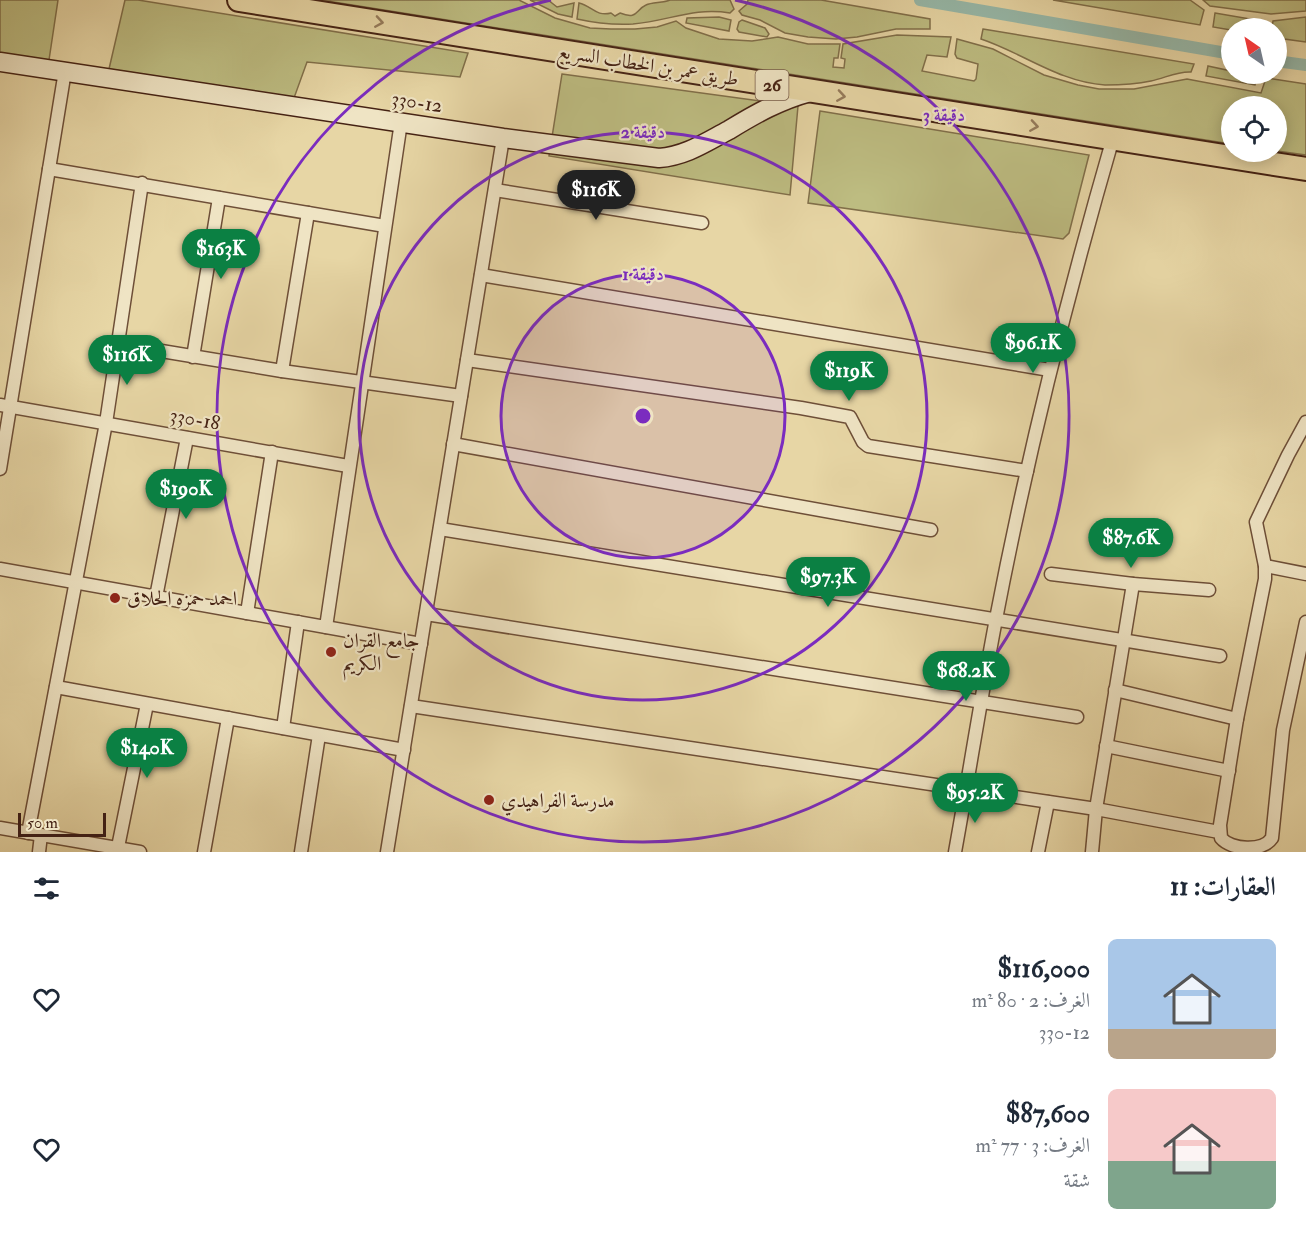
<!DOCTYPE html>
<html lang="ar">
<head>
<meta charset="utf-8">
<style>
	:root { --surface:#fff; --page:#f2f2f3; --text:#1f2937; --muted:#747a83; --accent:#0b8043 }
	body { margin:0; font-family:"IM FELL Double Pica",Amiri,serif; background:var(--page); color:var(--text); direction:rtl; height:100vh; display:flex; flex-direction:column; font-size:22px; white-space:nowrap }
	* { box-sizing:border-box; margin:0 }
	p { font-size:20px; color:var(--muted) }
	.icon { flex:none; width:33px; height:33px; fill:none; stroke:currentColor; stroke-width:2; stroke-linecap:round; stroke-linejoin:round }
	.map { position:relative; height:852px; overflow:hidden; direction:ltr }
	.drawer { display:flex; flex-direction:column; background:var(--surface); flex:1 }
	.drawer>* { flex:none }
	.needle { width:39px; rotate:326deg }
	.tools { position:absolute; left:1221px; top:18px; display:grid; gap:12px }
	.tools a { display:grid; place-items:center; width:66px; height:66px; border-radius:50%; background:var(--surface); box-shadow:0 3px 15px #0003; font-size:30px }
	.scale { position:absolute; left:18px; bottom:15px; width:88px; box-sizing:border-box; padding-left:6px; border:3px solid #452214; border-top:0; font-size:16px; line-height:21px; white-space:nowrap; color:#452214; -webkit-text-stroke:4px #efe4c4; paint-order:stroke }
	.price { position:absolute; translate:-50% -51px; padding:0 14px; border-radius:21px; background:var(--accent); color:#fff; font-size:20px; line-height:39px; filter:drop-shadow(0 2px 3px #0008) }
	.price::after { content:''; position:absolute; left:50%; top:36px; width:18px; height:14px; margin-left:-9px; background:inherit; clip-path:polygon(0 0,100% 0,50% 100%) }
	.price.current { background:#222; color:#fff }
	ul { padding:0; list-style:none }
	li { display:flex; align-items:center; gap:18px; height:150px; padding:0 30px }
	li span { display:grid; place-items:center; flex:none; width:168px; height:120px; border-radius:9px; color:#555 }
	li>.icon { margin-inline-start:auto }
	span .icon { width:72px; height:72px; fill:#fffc; stroke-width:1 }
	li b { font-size:26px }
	h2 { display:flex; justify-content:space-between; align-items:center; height:72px; padding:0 30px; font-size:26px }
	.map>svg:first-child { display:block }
	.green { fill:#bdbc81; stroke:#816f4a; stroke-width:1.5 }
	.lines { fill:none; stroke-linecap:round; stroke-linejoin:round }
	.canal { stroke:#97b9aa; stroke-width:12 }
	.street-casing { stroke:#6e4f38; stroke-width:15 }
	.secondary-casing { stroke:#452214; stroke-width:21 }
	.highway-casing { stroke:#452214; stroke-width:26 }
	.street { stroke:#efe4c4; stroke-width:12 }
	.secondary { stroke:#efe4c4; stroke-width:18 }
	.highway { stroke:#e7d6a5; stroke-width:22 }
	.oneway { stroke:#967c5c }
	.ring { fill:none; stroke:#7b2cbf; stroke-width:3 }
	.poi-dot { fill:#8f2418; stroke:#efe4c4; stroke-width:2 }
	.labels { text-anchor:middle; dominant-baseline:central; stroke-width:4.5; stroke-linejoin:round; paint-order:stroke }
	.shield { fill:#efe4c4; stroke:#785c49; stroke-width:1.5 }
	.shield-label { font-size:18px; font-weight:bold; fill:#452214 }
	.street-label { font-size:20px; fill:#452214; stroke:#efe4c4 }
	.poi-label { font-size:20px; fill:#452214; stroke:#efe4c4; text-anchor:start }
	.centre { fill:#7b2cbf; stroke:#efe4c4; stroke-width:3 }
	.ring-label { font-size:18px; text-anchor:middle; font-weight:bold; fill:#7b2cbf; stroke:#efe4c4; stroke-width:4.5; stroke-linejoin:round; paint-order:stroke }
</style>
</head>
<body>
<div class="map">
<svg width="1306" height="852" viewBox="0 0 1306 852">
	<rect width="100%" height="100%" fill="#e7d6a5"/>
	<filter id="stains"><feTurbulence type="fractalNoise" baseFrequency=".00333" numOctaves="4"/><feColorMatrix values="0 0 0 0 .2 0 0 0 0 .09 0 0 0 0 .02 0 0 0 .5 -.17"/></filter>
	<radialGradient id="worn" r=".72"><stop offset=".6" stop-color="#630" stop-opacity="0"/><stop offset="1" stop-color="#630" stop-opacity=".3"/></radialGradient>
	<!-- green -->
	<g class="green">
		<path d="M0,0H58L49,60L0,53Z"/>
		<path d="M125,0H138L468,53L460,77L307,62L294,98L109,69Z"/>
		<path d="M321,0H519L555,18L590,28L611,29H635L657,27L676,21L686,28L719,39L752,41L778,37L808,44H840L838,58H834L833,67L844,68L845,59L841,58L843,44L897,35L951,37L947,57L927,55L922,71L974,81L976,79L978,64L957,58L955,54L957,39L993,49L1044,75L1078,85L1099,89H1134L1187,79L1261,93L1266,78L1306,84V155L1277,151L1276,106H1232L1231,144Z"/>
		<path d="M530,0H548L557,7L574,3L572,17L558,14Z"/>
		<path d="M670,0H730L734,9L730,13C693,7 669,21 633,24C614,25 595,23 577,19L579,3C592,6 596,17 611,13L615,16L620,13C638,20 635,10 646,5C652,2 663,3 670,0Z"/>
		<path d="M748,0H821L930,19V29H896L857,37L836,39L808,37L785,33L760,20L742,15L739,11L747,4Z"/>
		<path d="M1053,0H1190L1204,10L1200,25Z"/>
		<path d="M1203,0H1306V11L1271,14L1210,6Z"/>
		<path d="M1215,13L1262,21L1261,28L1231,30L1213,27Z"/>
		<path d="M719,17L731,20L729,31L686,23L687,18Z"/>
		<path d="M1306,17V42L1277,38L1276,28H1272L1273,21Z"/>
		<path d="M742,20L765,28L769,34L767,37L739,32L737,29L739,22Z"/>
		<path d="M983,29L1194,64L1191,72C1178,71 1165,78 1151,81C1137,84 1120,85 1105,85C1059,82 1023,53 981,39Z"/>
		<path d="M1208,66L1231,71L1232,74L1257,75L1255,85L1206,76Z"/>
		<path d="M562,74L798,106L790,195L549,156Z"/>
		<path d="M820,111L1089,155L1069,233L1063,239L808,203Z"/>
	</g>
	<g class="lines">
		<!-- canal -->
		<g class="canal">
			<path d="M920,0L1232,54"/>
			<path d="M1276,61L1306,65"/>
		</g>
		<defs>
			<g id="street">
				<path d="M49,169L385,226"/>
				<path d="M495,190L702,223"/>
				<path d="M481,275L1050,370"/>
				<path d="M119,344L282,371L461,396"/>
				<path d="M193,357L219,198"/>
				<path d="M467,360L801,408L850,417L863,442L868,446L1027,471"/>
				<path d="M282,371L308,213"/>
				<path d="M0,405L348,466"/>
				<path d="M1306,422L1288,455L1256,522L1265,566V579L1237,719L1220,825L1221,838C1231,850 1263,852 1272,838L1283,730L1306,622"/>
				<path d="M453,444L931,530"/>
				<path d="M0,469L65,71"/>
				<path d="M440,529L1220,656"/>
				<path d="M1265,566L1306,574"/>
				<path d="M0,569L421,644"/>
				<path d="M1051,574L1133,584L1209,590"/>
				<path d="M156,597L187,438"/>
				<path d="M247,613L272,452"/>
				<path d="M426,614L1077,717"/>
				<path d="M326,627L401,122"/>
				<path d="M56,687L404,750"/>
				<path d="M1115,690L1237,719"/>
				<path d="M411,706L1096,809L1219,832"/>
				<path d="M283,728L298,622"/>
				<path d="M1106,746L1229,771"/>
				<path d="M0,828L140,852"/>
				<path d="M28,833L106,423L142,183"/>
				<path d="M39,852L41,835"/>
				<path d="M117,852L147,704"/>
				<path d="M204,852L228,718"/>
				<path d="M301,852L319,735"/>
				<path d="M387,852L503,138"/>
				<path d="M955,852C969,775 981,697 996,619C1027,457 1067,297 1113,138"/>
				<path d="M1038,852L1048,802"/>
				<path d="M1092,852L1096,809L1133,584"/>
			</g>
			<path id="secondary" d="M0,62L503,138L659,158C686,156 706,142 729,130C755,114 780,100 810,92"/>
			<path id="highway" d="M239,0L1306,169"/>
		</defs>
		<!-- street casing -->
		<use href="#street" class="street-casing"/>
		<!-- secondary casing -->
		<use href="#secondary" class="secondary-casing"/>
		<!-- highway casing -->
		<use href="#highway" class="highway-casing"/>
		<!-- street -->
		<use href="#street" class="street"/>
		<!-- secondary -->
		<use href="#secondary" class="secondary"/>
		<!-- highway -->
		<use href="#highway" class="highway"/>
	</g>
	<!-- one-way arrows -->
	<defs><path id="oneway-chevron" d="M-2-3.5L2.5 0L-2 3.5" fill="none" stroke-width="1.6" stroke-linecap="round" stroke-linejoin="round" transform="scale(1.5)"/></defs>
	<g class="oneway">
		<use href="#oneway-chevron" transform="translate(379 22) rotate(9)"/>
		<use href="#oneway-chevron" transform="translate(841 96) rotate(9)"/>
		<use href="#oneway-chevron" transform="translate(1034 126) rotate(9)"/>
	</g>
	<!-- distance rings -->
	<circle cx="643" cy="416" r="142" fill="#7b2cbf" fill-opacity=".12"/>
	<g class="ring">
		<circle cx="643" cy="416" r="142"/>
		<circle cx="643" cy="416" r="284"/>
		<path d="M735 0A426 426 0 1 1 551 0"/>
	</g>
	<!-- markers -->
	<g class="poi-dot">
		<circle cx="115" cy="598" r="6"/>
		<circle cx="331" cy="652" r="6"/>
		<circle cx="489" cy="800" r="6"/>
	</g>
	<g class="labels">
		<!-- shield labels -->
		<rect class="shield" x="755.5" y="70" width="33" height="30" rx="4.5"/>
		<g class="shield-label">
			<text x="772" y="85">26</text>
		</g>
		<!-- street labels -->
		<g class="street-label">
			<text transform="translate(648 65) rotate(9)">طريق عمر بن الخطاب السريع</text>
			<text transform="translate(417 102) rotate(9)">330-12</text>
			<text transform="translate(195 419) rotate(10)">330-18</text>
		</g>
		<!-- poi labels -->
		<g class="poi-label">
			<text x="127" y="598">احمد حمزه الحلاق</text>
			<text x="343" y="640">جامع القران<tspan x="343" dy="23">الكريم</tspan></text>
			<text x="501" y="800">مدرسة الفراهيدي</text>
		</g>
	</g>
	<circle cx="643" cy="416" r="9" class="centre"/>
	<g class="ring-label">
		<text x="944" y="121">3 دقيقة</text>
		<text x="643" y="138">2 دقيقة</text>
		<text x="643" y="280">1 دقيقة</text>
	</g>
	<rect width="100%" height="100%" filter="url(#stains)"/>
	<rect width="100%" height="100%" fill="url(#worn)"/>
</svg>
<div class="tools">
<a><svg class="needle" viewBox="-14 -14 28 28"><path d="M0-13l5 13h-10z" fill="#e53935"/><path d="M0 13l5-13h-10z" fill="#747a83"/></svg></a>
<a><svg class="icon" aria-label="locate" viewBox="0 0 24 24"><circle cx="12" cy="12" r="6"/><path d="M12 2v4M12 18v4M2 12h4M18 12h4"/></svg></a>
</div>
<div class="scale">50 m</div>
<b class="price current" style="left:596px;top:221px">$116K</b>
<b class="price" style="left:221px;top:280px">$163K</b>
<b class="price" style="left:1033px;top:374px">$96.1K</b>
<b class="price" style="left:127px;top:386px">$116K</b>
<b class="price" style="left:849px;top:402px">$119K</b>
<b class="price" style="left:186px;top:520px">$190K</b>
<b class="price" style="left:1131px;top:569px">$87.6K</b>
<b class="price" style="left:828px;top:608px">$97.3K</b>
<b class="price" style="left:966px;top:702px">$68.2K</b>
<b class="price" style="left:147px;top:779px">$140K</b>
<b class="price" style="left:975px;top:824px">$95.2K</b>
</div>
<section class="drawer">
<h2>العقارات: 11<svg class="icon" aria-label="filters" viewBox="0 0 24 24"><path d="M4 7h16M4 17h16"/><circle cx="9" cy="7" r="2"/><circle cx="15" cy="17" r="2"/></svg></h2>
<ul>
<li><span style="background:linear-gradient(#a9c7e8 75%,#b9a48a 0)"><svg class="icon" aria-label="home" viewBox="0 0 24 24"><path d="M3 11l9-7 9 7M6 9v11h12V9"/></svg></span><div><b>$116,000</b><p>الغرف: 2 · 80 m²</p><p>330-12</p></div><svg class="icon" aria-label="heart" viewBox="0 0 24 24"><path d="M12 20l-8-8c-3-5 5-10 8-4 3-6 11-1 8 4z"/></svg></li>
<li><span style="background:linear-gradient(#f6c9c9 60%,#7fa58c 0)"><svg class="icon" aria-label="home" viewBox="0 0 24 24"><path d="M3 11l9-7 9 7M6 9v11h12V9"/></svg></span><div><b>$87,600</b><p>الغرف: 3 · 77 m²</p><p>شقة</p></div><svg class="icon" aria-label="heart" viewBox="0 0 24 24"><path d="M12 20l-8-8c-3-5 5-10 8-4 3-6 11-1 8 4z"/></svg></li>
</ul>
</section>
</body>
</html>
